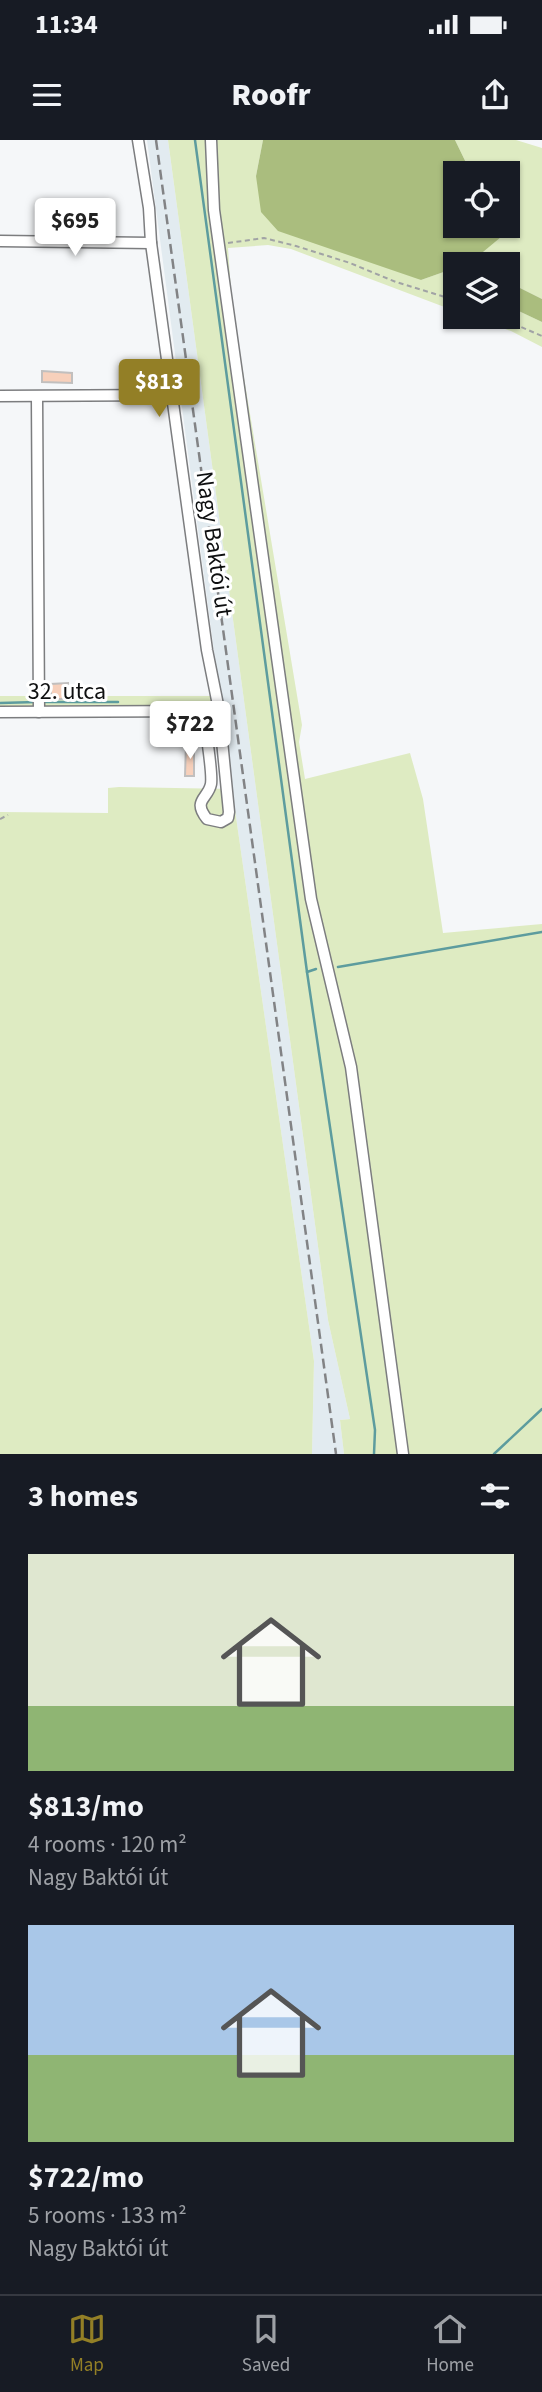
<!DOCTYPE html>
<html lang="en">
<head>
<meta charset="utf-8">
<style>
	:root { --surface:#171b24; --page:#242831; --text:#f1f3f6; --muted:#9ea1a6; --line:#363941; --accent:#937f26 }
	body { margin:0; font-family:"Source Sans 3",sans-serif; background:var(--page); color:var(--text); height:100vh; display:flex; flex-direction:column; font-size:26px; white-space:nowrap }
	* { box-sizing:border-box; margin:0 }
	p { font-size:23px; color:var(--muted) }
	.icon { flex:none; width:38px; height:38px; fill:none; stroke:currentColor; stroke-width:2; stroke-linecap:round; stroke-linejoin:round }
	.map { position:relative; height:1314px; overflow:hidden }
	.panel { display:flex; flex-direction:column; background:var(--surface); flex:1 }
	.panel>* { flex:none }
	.buttons { position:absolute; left:443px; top:21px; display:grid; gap:14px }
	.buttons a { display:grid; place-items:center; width:77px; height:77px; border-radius:0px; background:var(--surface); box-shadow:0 2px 5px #0004; font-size:35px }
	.price { position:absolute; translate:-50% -60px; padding:0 16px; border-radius:7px; background:#fff; color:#222; font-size:23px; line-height:46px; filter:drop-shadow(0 2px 4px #0008) }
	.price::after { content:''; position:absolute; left:50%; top:42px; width:21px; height:16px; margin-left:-10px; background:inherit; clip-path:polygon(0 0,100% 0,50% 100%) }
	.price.current { background:var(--accent); color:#fff }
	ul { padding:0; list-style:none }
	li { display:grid; align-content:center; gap:14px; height:371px; padding:0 28px }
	li span { display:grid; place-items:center; height:217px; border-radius:0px; color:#555 }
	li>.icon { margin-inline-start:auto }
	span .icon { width:126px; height:126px; fill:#fffc; stroke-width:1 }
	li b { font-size:30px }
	h2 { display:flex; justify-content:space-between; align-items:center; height:84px; padding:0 28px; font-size:30px }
	.status { display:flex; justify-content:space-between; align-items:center; height:49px; padding:0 35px; background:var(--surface); direction:ltr }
	.status svg { height:19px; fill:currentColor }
	header { display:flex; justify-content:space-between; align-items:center; height:91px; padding:0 28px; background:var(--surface); font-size:32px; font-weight:800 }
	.dock { display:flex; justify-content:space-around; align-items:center; height:98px; border-top:2px solid var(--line); background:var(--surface); font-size:19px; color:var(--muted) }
	.dock a { display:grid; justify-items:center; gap:4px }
	.dock .current { color:var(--accent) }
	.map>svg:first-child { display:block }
	.built { fill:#e2ebf0 }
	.green { fill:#deebc2 }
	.forest { fill:#aabd7e }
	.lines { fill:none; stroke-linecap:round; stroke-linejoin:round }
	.stream { stroke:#5d9c9e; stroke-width:2.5 }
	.building { fill:#f7d0bb; stroke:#c1bfbe; stroke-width:2 }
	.minor-casing { stroke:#7c7d7f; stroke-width:13 }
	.path { stroke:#a1a3a5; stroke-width:2; stroke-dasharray:5 3.5; stroke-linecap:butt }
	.minor { stroke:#fff; stroke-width:10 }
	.rail { stroke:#828385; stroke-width:2.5; stroke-dasharray:10 5; stroke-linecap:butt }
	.labels { text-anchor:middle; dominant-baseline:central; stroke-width:6; stroke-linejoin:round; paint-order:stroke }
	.street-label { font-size:24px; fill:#0e0f10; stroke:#fff }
</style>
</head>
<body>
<div class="status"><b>11:34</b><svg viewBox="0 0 49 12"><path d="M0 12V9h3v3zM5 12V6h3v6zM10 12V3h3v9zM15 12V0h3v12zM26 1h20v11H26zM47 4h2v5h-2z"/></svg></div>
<header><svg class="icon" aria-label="menu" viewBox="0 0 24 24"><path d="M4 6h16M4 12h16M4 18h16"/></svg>Roofr<svg class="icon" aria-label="share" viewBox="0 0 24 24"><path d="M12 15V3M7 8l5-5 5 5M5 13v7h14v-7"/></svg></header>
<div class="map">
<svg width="542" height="1314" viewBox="0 0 542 1314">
	<rect width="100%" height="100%" fill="#f5f7f9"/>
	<!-- built -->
	<path class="built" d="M147,0H168L328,1180L350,1279L340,1280L344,1314H312L314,1221L232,649Z"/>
	<!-- green -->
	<g class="green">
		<path d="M168,0H263L256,36L421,140L455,128V171L291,109L268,105L228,108L232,166L302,585L299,602L305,639L410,613L423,659L443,793L542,784V1314H344L340,1280L350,1279L328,1180Z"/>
		<path d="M455,0H516L542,8V159L508,142V124H465L471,122L500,97L496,86H508V33H471Z"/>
		<path d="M508,166L542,182V207L511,191L472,177H508Z"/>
		<path d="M0,556H220L222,574L0,577Z"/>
		<path d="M119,647L232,649L314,1221L312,1314H0V672L108,673V648Z"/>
	</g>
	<!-- forest -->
	<g class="forest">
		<path d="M263,0H455L471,33H455V86H496L501,97L471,122L455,124V128L421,140L278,91L261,72L256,36Z"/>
		<path d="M508,142L542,159V182L508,166Z"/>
	</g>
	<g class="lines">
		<!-- stream -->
		<g class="stream">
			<path d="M195,0L307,832L375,1290L374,1314"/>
			<path d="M44,562H118"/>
			<path d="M0,563L37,562"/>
			<path d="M338,827L542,792"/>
			<path d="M307,832L316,829"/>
			<path d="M494,1314L542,1269"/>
		</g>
	</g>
	<!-- building -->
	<g class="building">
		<path d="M42,231L72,233V243L42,242Z"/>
		<path d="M68,543V559H51V544Z"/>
		<path d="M186,604L194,605V636H185Z"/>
	</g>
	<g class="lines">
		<defs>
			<g id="minor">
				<path d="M138,0L149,68L151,103L207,510L219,570L229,672L228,678L221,682L207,679C192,660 208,659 211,644C213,632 205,586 203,571"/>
				<path d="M211,0L214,70L311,759L351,927L403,1314"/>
				<path d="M0,101L151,103"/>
				<path d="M0,256L172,255"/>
				<path d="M37,257L39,572"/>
				<path d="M0,572L207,571"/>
			</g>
		</defs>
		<!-- minor casing -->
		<use href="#minor" class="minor-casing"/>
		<!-- path -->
		<g class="path">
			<path d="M228,103L264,98L296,106L350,123L396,142L455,160"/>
			<path d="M498,177L542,196"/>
			<path d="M0,679L8,675"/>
		</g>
		<!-- minor -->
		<use href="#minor" class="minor"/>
		<!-- rail -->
		<path class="rail" d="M156,0L336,1314"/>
	</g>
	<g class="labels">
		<!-- street labels -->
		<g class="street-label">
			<text transform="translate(214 404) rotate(82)">Nagy Baktói út</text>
			<text x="67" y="551">32. utca</text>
		</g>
	</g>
</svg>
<div class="buttons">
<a><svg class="icon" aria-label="locate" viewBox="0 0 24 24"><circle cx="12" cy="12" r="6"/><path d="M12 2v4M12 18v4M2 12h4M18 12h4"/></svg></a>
<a><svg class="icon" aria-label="layers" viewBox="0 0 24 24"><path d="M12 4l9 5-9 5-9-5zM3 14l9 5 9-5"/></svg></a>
</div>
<b class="price" style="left:75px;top:118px">$695</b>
<b class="price current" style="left:159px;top:279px">$813</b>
<b class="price" style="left:190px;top:621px">$722</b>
</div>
<section class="panel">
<h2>3 homes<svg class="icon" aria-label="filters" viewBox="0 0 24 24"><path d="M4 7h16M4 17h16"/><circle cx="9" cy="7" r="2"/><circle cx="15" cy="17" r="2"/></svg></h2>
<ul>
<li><span style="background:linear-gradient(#dfe7d0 70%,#8fb573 0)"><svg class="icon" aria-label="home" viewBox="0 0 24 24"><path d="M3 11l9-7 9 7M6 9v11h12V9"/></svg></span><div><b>$813/mo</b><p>4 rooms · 120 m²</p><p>Nagy Baktói út</p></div></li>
<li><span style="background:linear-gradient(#a9c7e8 60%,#8fb573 0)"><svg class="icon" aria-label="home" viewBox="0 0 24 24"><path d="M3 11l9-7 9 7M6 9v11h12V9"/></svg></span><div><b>$722/mo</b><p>5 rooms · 133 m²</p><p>Nagy Baktói út</p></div></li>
</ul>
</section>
<nav class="dock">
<a class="current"><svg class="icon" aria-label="map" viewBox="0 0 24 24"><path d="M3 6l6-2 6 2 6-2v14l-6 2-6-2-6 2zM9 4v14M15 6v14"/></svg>Map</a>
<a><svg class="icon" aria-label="saved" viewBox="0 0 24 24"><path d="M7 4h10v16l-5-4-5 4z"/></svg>Saved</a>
<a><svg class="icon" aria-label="home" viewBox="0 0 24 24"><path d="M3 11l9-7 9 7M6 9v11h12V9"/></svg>Home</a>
</nav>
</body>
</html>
